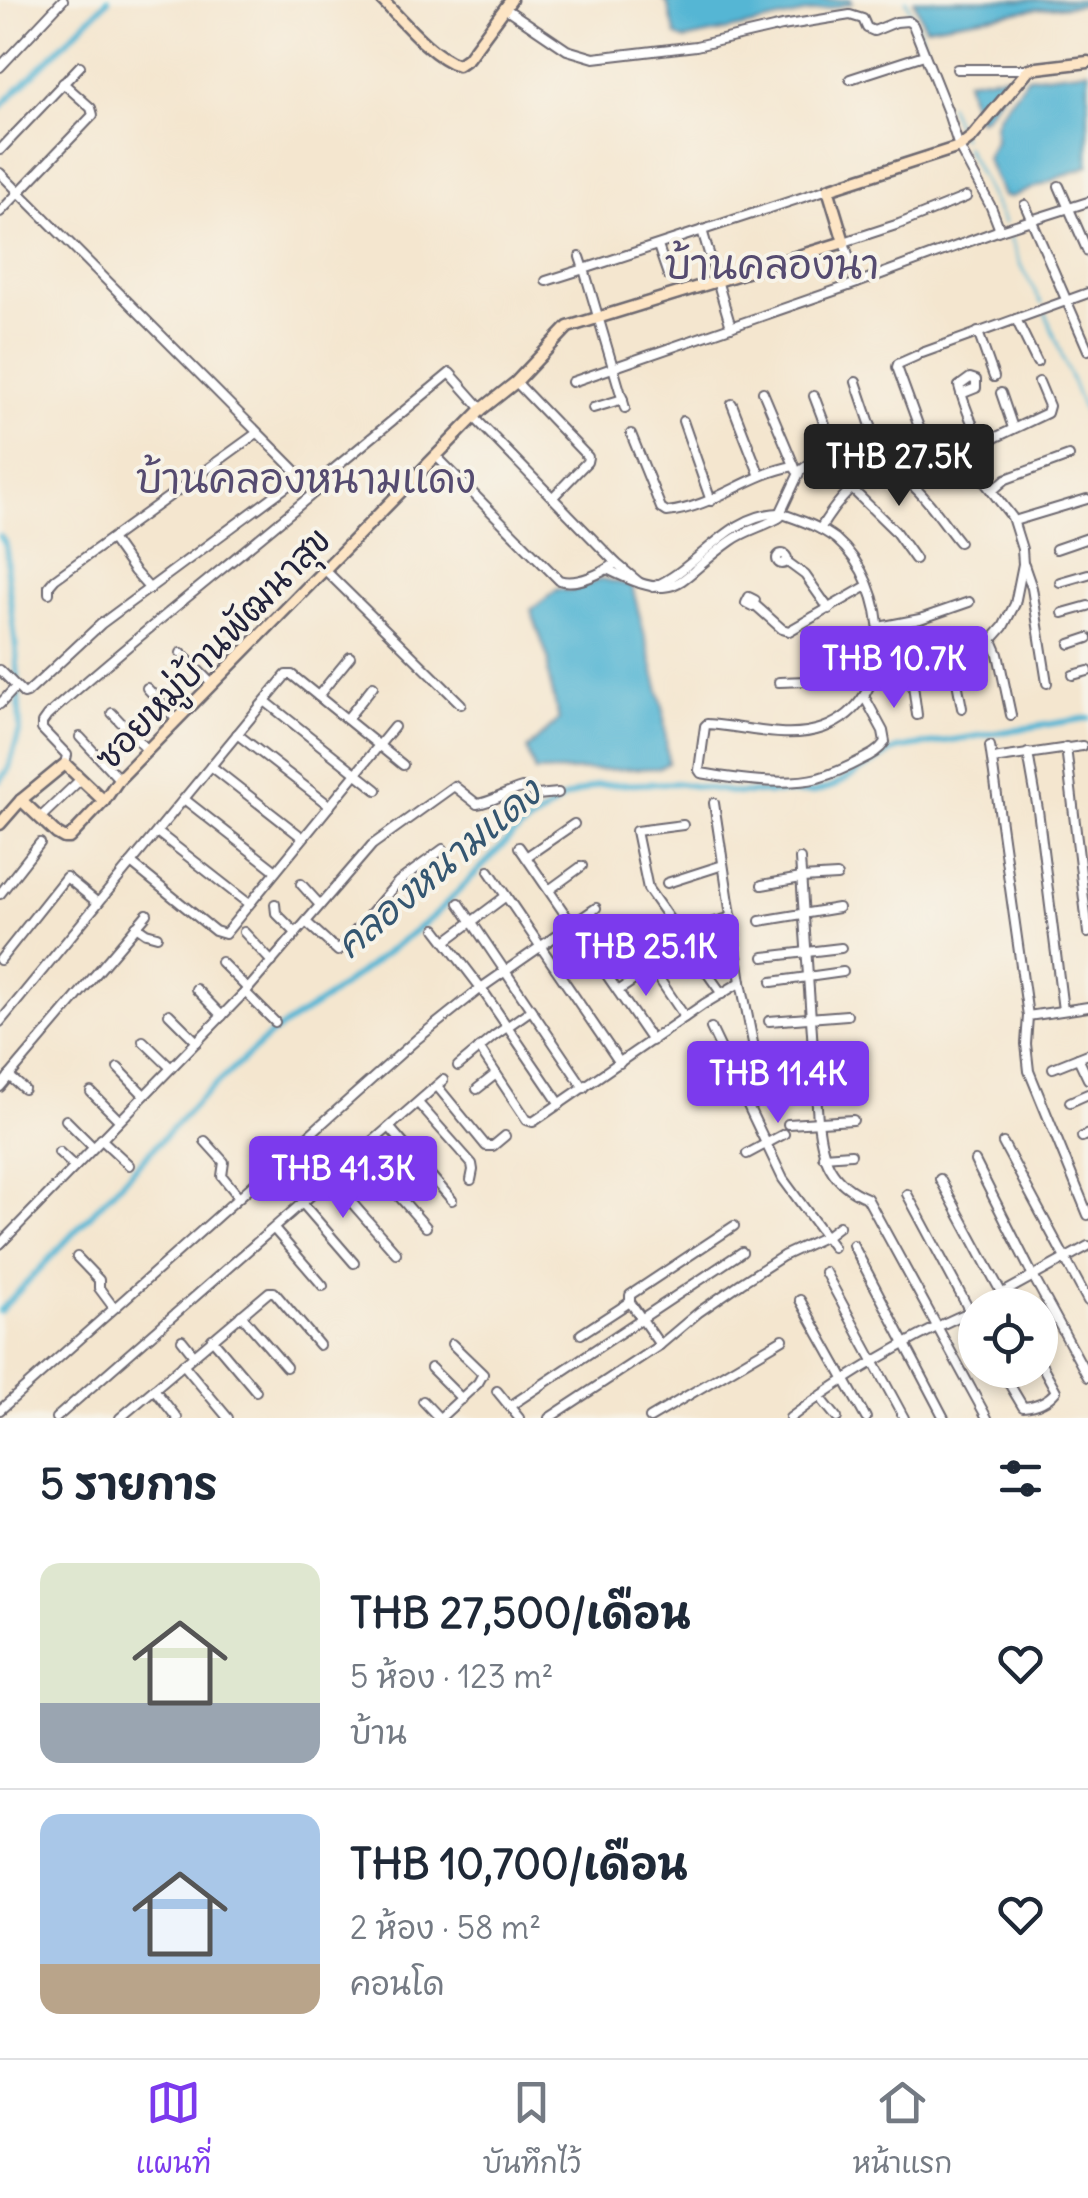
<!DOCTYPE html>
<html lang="th">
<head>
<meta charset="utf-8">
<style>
	:root { --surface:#fff; --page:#f2f2f3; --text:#1f2937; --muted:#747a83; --line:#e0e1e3; --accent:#7c3aed }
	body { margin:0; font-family:Delius,"Playpen Sans Thai",sans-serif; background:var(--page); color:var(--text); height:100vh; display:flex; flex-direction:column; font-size:38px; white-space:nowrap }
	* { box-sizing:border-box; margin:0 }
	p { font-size:32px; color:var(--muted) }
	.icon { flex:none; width:55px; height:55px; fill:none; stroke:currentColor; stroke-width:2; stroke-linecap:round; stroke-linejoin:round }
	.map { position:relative; height:1418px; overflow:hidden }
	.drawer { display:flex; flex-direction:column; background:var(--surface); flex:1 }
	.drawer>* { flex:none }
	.buttons { position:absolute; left:958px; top:1288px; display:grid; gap:20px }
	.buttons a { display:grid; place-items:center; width:100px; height:100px; border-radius:50%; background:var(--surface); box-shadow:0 5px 15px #0003; font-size:50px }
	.price { position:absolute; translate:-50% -85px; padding:0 22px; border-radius:10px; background:var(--accent); color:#fff; font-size:32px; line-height:65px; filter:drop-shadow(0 2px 5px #0008) }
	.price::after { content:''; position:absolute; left:50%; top:60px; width:30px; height:22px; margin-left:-15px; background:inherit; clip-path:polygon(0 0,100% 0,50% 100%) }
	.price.on { background:#222; color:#fff }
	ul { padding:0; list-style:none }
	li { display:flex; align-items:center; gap:30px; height:250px; padding:0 40px }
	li+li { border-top:2px solid var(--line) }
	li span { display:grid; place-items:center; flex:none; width:280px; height:200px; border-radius:20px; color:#555 }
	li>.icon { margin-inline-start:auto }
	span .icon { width:120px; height:120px; fill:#fffc; stroke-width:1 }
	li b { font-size:42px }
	h2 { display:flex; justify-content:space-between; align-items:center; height:120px; padding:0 40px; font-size:42px }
	.menu { display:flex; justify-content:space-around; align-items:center; height:140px; border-top:2px solid var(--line); background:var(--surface); font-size:28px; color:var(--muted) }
	.menu a { display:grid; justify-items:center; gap:5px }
	.menu .on { color:var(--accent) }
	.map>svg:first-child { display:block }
	.water { fill:#55b6d4; stroke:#3c6c88; stroke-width:2.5 }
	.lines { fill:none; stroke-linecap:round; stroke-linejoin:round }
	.stream { stroke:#55b6d4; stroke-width:2.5 }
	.canal { stroke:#55b6d4; stroke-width:6 }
	.street-casing { stroke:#6c676f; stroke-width:12 }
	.secondary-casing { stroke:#6c676f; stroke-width:15 }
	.street { stroke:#fff; stroke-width:8 }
	.secondary { stroke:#fde5c5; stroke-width:10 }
	.labels { text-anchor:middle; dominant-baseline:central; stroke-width:8; stroke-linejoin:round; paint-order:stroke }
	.street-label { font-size:35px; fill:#22223b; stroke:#f7f3e8 }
	.water-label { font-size:38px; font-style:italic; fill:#345671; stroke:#f7f3e8 }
	.quarter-label { font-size:40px; fill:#554b70; stroke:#f7f3e8 }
</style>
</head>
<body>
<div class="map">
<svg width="1088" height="1418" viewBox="0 0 1088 1418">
	<rect width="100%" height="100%" fill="#f7f3e8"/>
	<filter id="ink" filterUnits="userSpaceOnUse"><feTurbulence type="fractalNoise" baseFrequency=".01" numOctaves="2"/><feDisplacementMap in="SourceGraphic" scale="20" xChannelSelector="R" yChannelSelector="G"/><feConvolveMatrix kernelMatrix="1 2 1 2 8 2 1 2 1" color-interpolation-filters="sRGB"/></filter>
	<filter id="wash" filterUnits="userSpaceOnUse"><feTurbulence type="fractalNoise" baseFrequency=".0048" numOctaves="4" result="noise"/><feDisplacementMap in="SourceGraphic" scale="40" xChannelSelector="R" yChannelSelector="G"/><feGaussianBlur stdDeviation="2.25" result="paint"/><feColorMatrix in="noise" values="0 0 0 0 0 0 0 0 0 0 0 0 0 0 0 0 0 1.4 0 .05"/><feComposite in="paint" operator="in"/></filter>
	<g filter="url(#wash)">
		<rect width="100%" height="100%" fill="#f4e6cf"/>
		<!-- water -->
		<g class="water">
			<path d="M664,0H851L852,3L684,40L676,36L667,2Z"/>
			<path d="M914,0H1088V4L1035,9L925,27Z"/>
			<path d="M1088,70V166L1011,197L1003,196L986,158L995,141V124L999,114L1028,77Z"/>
			<path d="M1017,74L984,117L979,119L975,115L966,80Z"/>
			<path d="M602,579L632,586L663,707L668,763L659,768L535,772L527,749L559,720L548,674L549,661L531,610L558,589L571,591Z"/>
		</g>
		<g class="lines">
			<!-- stream -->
			<g class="stream">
				<path d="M906,0L925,45"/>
				<path d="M948,104L962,138"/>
				<path d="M965,146L1004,223"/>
				<path d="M1007,231L1021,266L1042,304"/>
				<path d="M1045,312L1088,422"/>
			</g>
			<!-- canal -->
			<g class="canal">
				<path d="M0,107L108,0"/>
				<path d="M0,536L6,545L7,556V571L16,649L20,729L9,768L0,781"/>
				<path d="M0,1311L198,1101L270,1035L324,1000L434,916L512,836L564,798L597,785L676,783L737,793H812L832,787L897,749L1088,718"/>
			</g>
		</g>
	</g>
	<g filter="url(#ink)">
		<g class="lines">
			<defs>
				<g id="street">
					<path d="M505,8L567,50L594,58L696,46L782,26L850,15L863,19L867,28L874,31L896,22L908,21L913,25L947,110L959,147L991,207L1000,230"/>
					<path d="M0,67L63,0"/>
					<path d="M957,69H1029"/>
					<path d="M850,79L924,55"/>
					<path d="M0,150L80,66"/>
					<path d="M0,173L308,483L318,482L450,373L482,409"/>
					<path d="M1059,186L1088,252"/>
					<path d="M1025,205L1088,350"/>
					<path d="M0,212L93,115L91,108L63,83"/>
					<path d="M702,230L731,327"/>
					<path d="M658,246L668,275"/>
					<path d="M546,281L584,269L580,257"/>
					<path d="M857,283L844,242L899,224L966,197"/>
					<path d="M1016,319L1037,362"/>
					<path d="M978,332L994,377"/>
					<path d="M922,353L1088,293"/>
					<path d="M916,356L898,364L897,367L920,430"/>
					<path d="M516,382L588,457L587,462L553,497"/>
					<path d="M572,382L857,283L1000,230L1088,202"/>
					<path d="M856,382L875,438"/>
					<path d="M763,392L796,470"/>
					<path d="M1001,393L1013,428"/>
					<path d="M961,394L976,388V380L970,378L959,386C964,406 973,425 981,444"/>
					<path d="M814,396L833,446"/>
					<path d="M732,404L760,476"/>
					<path d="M593,408L623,399"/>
					<path d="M625,408L584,269L828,189"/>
					<path d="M474,417L616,563"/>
					<path d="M683,421L711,501"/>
					<path d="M631,434L661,508L667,512C714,507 748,474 794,466"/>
					<path d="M965,452L1047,413L1049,406L1039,382"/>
					<path d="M436,456L559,580C577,586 602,573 616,563L640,583"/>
					<path d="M851,488L895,531L915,559"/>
					<path d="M992,491L1006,479L1069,456"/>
					<path d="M778,518L800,471L833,446L851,440L886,437L905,432L920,430L950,439L963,448L983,480L1012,517L1022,549L1023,564L1015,604L1003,627L988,644L964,657L922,669L867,673L834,669L808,681L779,682"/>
					<path d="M1014,521L1087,499"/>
					<path d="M820,529C839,498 873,452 913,486C931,502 944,524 959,542"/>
					<path d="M112,540L134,571L150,589"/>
					<path d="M1056,549L1088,538"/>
					<circle cx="782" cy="559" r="5"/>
					<path d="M786,561L805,575L829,609"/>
					<path d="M1024,565L1032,588L1047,683"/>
					<path d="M607,569C682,606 674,581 731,541C746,530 764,527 780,517"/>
					<path d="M325,570L461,704"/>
					<path d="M1060,582L1088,574"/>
					<path d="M653,587C698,569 727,514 780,513C799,520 819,526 836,539C890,585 901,700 823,728C786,741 745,726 707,724L705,726L699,770L701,773C734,779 786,786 818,778C832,774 848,767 861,760C871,755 879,751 885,742L883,731L864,696"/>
					<path d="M49,593V586L55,579L257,433"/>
					<path d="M749,597L755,600L752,606L746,603Z"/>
					<path d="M754,604L782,629L789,631L867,586"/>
					<path d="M1063,613L1088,606"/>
					<path d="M879,627L920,619L969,602"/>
					<path d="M992,640L998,654L1011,715"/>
					<path d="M1070,644L1088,638"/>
					<path d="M181,653L212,684"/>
					<path d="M953,661L962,708"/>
					<path d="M0,670L24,694L27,693L101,624L301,476"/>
					<path d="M911,670L917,715"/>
					<path d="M1073,675L1088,671"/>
					<path d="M147,688L177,720"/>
					<path d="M318,696L350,657"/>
					<path d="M265,701L377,790"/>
					<path d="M0,704L13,690"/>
					<path d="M112,713L147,750"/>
					<path d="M347,719L373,686"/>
					<path d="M237,734L330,806"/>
					<path d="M80,737L119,779"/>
					<path d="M990,746L1028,1016L1026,1044L1029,1071L1088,1215"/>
					<path d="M1066,747L1088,933"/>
					<path d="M1028,753L1038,810L1063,1010"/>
					<path d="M993,759L1082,746"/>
					<path d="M65,764L67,755L42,729V723L47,716C134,638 226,567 315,492"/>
					<path d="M211,766L303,838"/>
					<path d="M184,799L276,871"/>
					<path d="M714,803L741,982L753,1043"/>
					<path d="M40,818L81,779"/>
					<path d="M683,825L636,831L648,889L722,994"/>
					<path d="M157,832L249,904"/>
					<path d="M519,847L652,1041"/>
					<path d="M526,857L574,824"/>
					<path d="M800,859L818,1121C822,1158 830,1183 867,1198L987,1418"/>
					<path d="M131,863L215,931L225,934L394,727"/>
					<path d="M489,871L620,1063"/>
					<path d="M667,883L723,865"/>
					<path d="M301,884L320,905"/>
					<path d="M762,885L801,878L837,876"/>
					<path d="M549,890L582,866"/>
					<path d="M0,894L40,843"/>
					<path d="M459,903L584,1088"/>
					<path d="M275,904L276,913L296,933"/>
					<path d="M760,921L838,908"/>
					<path d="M306,922L338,951L398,882L443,849"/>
					<path d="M136,926L146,933L157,936"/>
					<path d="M436,929L481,988L560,1104"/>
					<path d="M244,932L272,962"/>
					<path d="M679,932L732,917"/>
					<path d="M446,941L506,896"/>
					<path d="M643,955L685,1017"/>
					<path d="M764,957L841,948"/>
					<path d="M0,960L66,877L98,903"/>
					<path d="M221,962L248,989"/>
					<path d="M772,982L843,972"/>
					<path d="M196,989L222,1016"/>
					<path d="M618,991L687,944"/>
					<path d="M245,992L275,1022"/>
					<path d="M169,1014L197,1042"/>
					<path d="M1028,1016L1088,1007"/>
					<path d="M769,1021L847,1015"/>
					<path d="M0,1022L286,675H292L403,765"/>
					<path d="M711,1028L783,1179L833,1247"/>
					<path d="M143,1041L171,1068"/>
					<path d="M479,1048L527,1120L533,1122L704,1004L741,982"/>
					<path d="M781,1052L846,1048"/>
					<path d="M1078,1058L1088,1079"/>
					<path d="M458,1066L494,1036L531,1010"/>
					<path d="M118,1068L144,1095"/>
					<path d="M1053,1068L1088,1054"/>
					<path d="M9,1076L24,1089"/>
					<path d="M437,1086L486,1146H493L505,1136"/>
					<path d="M783,1086H816L852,1081"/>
					<path d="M0,1087L147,914"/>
					<path d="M477,1089L496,1074"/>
					<path d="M91,1092L119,1120"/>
					<path d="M1070,1102L1088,1094"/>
					<path d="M418,1103L472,1164L473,1170L471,1180"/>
					<path d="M66,1120L93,1147"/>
					<path d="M788,1124L853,1120"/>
					<path d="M390,1128L452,1200"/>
					<path d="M1082,1137L1088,1134"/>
					<path d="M101,1139L129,1165"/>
					<path d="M205,1141L224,1162L222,1176L239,1197"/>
					<path d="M1003,1143L1088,1301"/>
					<path d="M59,1152L75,1167"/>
					<path d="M361,1153L426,1227"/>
					<path d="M747,1154L784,1134"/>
					<path d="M823,1156L851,1154"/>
					<path d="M975,1161L1033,1276L1088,1377"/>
					<path d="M331,1179L396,1253"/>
					<path d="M940,1179L1008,1305"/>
					<path d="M907,1194L975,1321"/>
					<path d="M303,1204L354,1263"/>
					<path d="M274,1229L323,1286"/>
					<path d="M0,1244L248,989L372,845L454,786L477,804C493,802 506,792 522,788L537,795L558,793"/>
					<path d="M853,1245L944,1418"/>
					<path d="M77,1257L99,1280V1288L114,1308"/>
					<path d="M825,1272L904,1418"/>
					<path d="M800,1300L866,1418"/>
					<path d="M981,1305L1088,1246"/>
					<path d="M241,1315L286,1367"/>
					<path d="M581,1334L630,1302"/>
					<path d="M212,1339L256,1391"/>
					<path d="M182,1340L194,1355"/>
					<path d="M660,1345L630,1302V1295L734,1226"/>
					<path d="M183,1364L228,1418"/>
					<path d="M431,1368L462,1399"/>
					<path d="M1001,1370L1023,1407C1036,1406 1048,1401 1056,1391L1040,1362"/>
					<path d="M154,1389L177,1418"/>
					<path d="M497,1391L519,1418"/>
					<path d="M423,1401L439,1418"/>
					<path d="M824,1402L837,1418"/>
					<path d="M510,1406L742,1252"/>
					<path d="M0,1410L417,1039L481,988L596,908"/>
					<path d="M56,1418L443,1080"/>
					<path d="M120,1418L269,1292H274L319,1345"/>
					<path d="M440,1418L478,1383L483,1374L452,1344"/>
					<path d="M549,1418L660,1345L699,1312L741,1283L783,1256L826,1236L839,1226"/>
					<path d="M650,1418L783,1339"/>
					<path d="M790,1418C836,1383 887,1352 939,1326C951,1320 963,1315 975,1309"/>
				</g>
				<g id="secondary">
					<path d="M382,0C402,20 432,57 458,65L468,58L511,0"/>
					<path d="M21,800L57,834L64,838H69L104,801L119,779L482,409L516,382L568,327L844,242L828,189L959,147L972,137L1029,69L1088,62"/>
					<path d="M0,824L21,800L65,764L104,801"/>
				</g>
			</defs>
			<!-- street casing -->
			<use href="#street" class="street-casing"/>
			<!-- secondary casing -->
			<use href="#secondary" class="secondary-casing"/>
			<!-- street -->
			<use href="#street" class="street"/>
			<!-- secondary -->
			<use href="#secondary" class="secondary"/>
		</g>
	</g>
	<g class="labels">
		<!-- street labels -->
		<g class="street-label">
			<text transform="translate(212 648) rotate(-46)">ซอยหมู่บ้านพัฒนาสุข</text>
		</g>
		<!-- water labels -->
		<g class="water-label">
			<text transform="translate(438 868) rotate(-40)">คลองหนามแดง</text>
		</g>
		<!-- quarter labels -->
		<g class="quarter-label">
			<text x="772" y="265">บ้านคลองนา</text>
			<text x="306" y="479">บ้านคลองหนามแดง</text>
		</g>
	</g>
</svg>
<div class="buttons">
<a><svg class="icon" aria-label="locate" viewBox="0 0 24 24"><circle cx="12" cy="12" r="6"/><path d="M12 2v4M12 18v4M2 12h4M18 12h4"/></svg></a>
</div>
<b class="price on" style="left:899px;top:509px">THB 27.5K</b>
<b class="price" style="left:894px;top:711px">THB 10.7K</b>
<b class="price" style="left:646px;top:999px">THB 25.1K</b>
<b class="price" style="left:778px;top:1126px">THB 11.4K</b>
<b class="price" style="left:343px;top:1221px">THB 41.3K</b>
</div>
<section class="drawer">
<h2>5 รายการ<svg class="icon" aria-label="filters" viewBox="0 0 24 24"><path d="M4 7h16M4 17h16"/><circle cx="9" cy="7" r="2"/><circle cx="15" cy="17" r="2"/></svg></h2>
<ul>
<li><span style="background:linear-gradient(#dfe7d0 70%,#9aa5b1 0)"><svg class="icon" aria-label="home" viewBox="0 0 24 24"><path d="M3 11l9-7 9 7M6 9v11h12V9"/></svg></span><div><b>THB 27,500/เดือน</b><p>5 ห้อง · 123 m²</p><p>บ้าน</p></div><svg class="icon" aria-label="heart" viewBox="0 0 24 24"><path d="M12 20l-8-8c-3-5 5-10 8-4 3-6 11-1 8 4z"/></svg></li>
<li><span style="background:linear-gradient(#a9c7e8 75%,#b9a48a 0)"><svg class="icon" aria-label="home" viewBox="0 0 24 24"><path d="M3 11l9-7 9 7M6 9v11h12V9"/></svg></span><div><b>THB 10,700/เดือน</b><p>2 ห้อง · 58 m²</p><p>คอนโด</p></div><svg class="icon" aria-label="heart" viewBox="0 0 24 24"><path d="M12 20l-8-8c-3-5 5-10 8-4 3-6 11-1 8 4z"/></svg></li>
</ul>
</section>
<nav class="menu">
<a class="on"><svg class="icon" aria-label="map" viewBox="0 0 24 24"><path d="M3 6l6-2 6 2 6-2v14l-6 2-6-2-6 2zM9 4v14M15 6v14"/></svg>แผนที่</a>
<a><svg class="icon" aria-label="saved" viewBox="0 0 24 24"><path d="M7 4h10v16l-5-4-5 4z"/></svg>บันทึกไว้</a>
<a><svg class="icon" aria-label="home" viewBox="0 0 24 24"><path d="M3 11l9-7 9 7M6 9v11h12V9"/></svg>หน้าแรก</a>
</nav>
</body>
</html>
